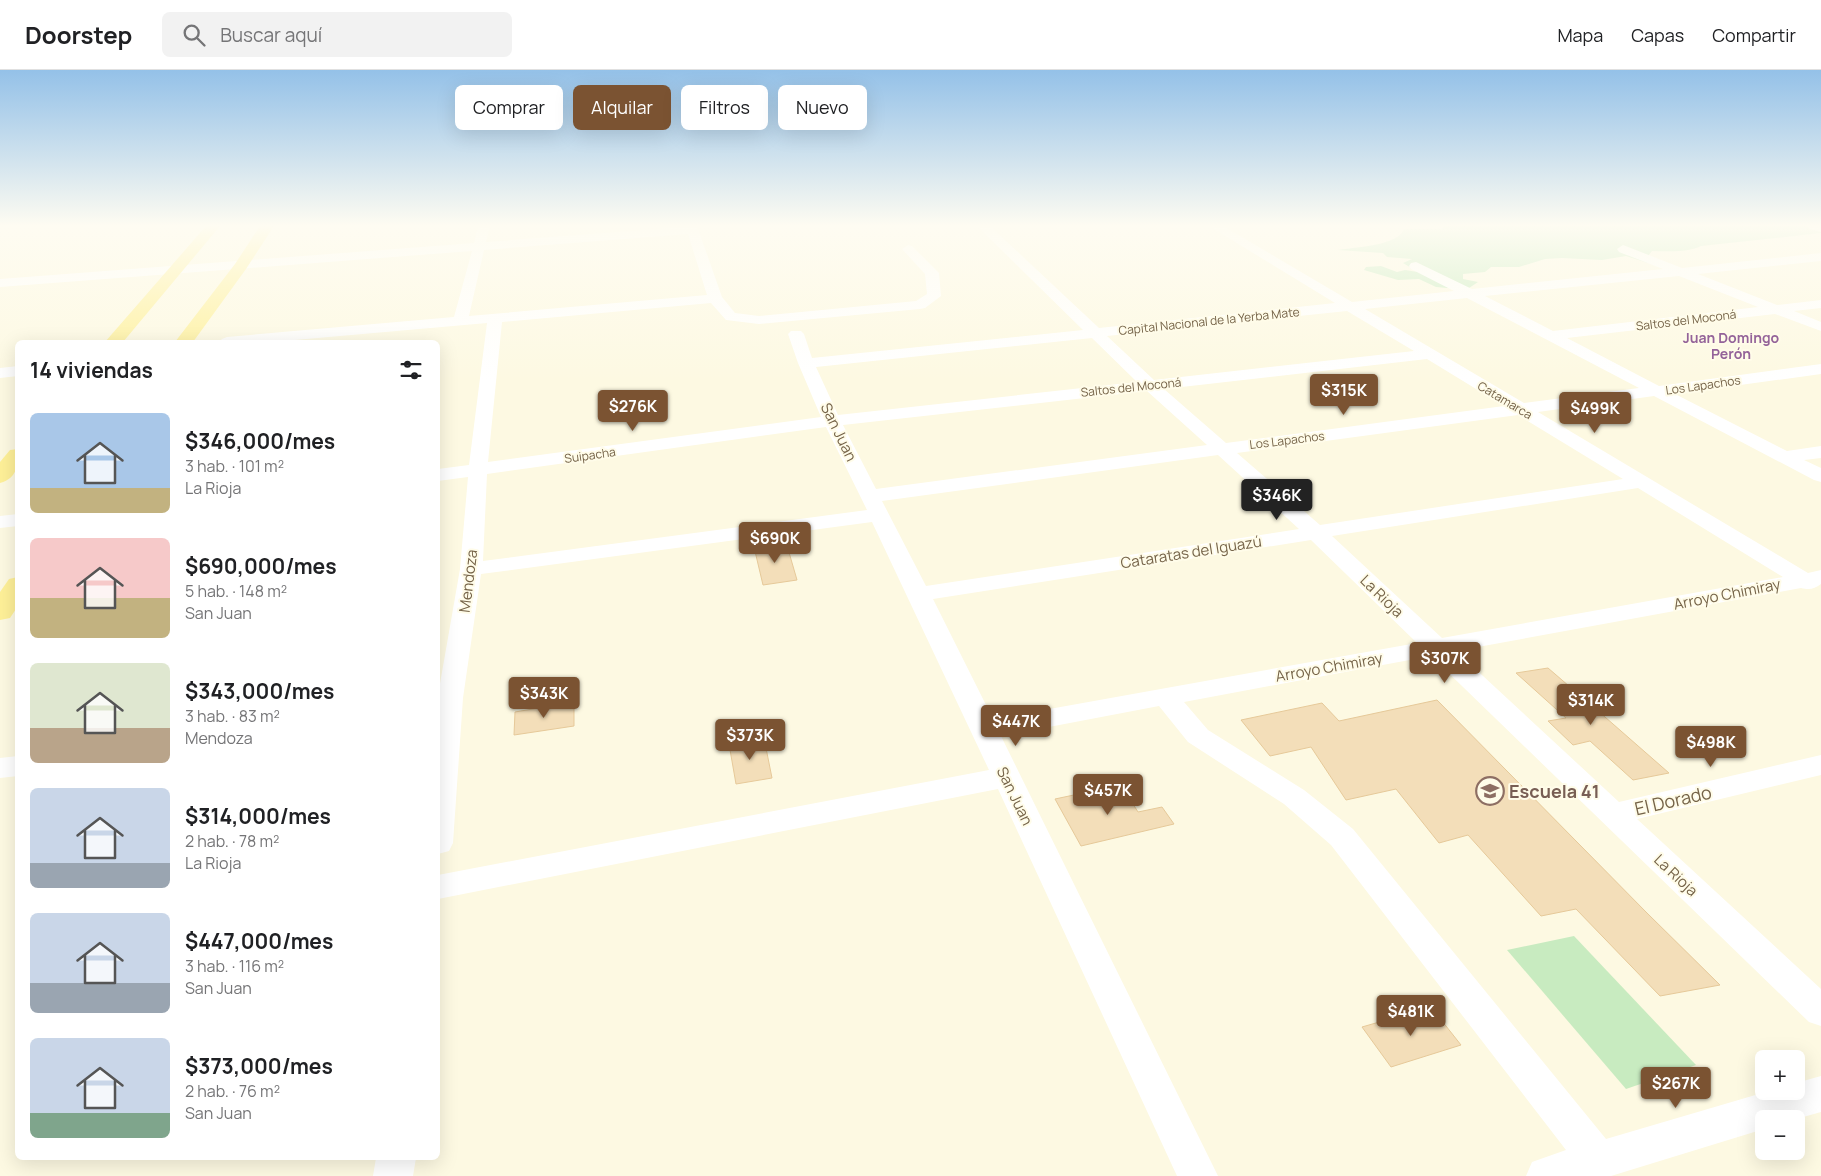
<!DOCTYPE html>
<html lang="es">
<head>
<meta charset="utf-8">
<style>
	:root { --surface:#fff; --page:#f2f2f2; --text:#202124; --muted:#757577; --line:#e0e0e0; --accent:#7b5332 }
	body { margin:0; font-family:Manrope,sans-serif; background:var(--page); color:var(--text); height:100vh; display:flex; flex-direction:column; font-size:19px; white-space:nowrap }
	* { box-sizing:border-box; margin:0 }
	p { font-size:16px; color:var(--muted) }
	.icon { flex:none; width:28px; height:28px; fill:none; stroke:currentColor; stroke-width:2; stroke-linecap:round; stroke-linejoin:round }
	.map { position:relative; flex:1; overflow:hidden }
	.drawer { position:absolute; left:15px; top:270px; width:425px; height:820px; display:flex; flex-direction:column; background:var(--surface); border-radius:8px; box-shadow:0 5px 20px #0002 }
	.drawer>* { flex:none }
	.guide { position:absolute; left:455px; top:15px; width:475px; height:45px; display:flex; gap:10px }
	.fabs { position:absolute; left:1755px; top:980px; display:grid; gap:10px }
	.fabs a { display:grid; place-items:center; width:50px; height:50px; border-radius:8px; background:var(--surface); box-shadow:0 5px 20px #0002; font-size:25px }
	.price { position:absolute; translate:-50% -42px; padding:0 11px; border-radius:5px; background:var(--accent); color:#fff; font-size:16px; line-height:32px; filter:drop-shadow(0 1px 2px #0008) }
	.price::after { content:''; position:absolute; left:50%; top:30px; width:15px; height:11px; margin-left:-8px; background:inherit; clip-path:polygon(0 0,100% 0,50% 100%) }
	.price.on { background:#222; color:#fff }
	ul { padding:0; list-style:none }
	li { display:flex; align-items:center; gap:15px; height:125px; padding:0 15px }
	li span { display:grid; place-items:center; flex:none; width:140px; height:100px; border-radius:8px; color:#555 }
	li>.icon { margin-inline-start:auto }
	span .icon { width:60px; height:60px; fill:#fffc; stroke-width:1 }
	li b { font-size:21px }
	h2 { display:flex; justify-content:space-between; align-items:center; height:60px; padding:0 15px; font-size:21px }
	.chip { padding:0 18px; border-radius:8px; background:var(--surface); box-shadow:0 5px 20px #0002; font-size:18px; line-height:45px }
	.chip.on { background:var(--accent); color:#fff }
	header { display:flex; align-items:center; gap:30px; box-sizing:border-box; height:70px; padding:0 25px; background:var(--surface); border-bottom:1px solid var(--line) }
	header strong { font-size:24px }
	nav { display:flex; gap:28px; margin-inline-start:auto; font-size:18px }
	.search { width:350px; height:45px; background:var(--page); display:flex; align-items:center; gap:12px; box-sizing:border-box; padding:0 18px; border-radius:8px; color:var(--muted); font-size:19px }
	.map>svg:first-child { display:block }
	.green { fill:#c8ebc0 }
	.building { fill:#f3deb9; stroke:#e6c999 }
	.lines { fill:none; stroke-linecap:round; stroke-linejoin:round }
	.minor { fill:#fff; fill-rule:evenodd }
	.primary { fill:#fef098; fill-rule:evenodd }
	.labels { text-anchor:middle; dominant-baseline:central; stroke-width:4; stroke-linejoin:round; paint-order:stroke }
	.far-street-label { font-size:12px; fill:#756348; stroke:#fffce9 }
	.far-neighbourhood-label { font-size:14px; font-weight:bold; fill:#946399; stroke:#fffce9 }
	.street-label { font-size:15px; fill:#756348; stroke:#fffce9 }
	.near-education-label { font-size:18px; font-weight:bold; fill:#785e54; stroke:#fffce9; text-anchor:start }
	.near-street-label { font-size:18px; fill:#756348; stroke:#fffce9 }
</style>
</head>
<body>
<header>
<strong>Doorstep</strong>
<div class="search"><svg class="icon" aria-label="search" viewBox="0 0 24 24"><circle cx="10" cy="10" r="6"/><path d="M15 15l6 6"/></svg>Buscar aquí</div>
<nav><a>Mapa</a><a>Capas</a><a>Compartir</a></nav>
</header>
<div class="map">
<svg width="1821" height="1106" viewBox="0 0 1821 1106">
	<rect width="100%" height="100%" fill="#fdf9e2"/>
	<!-- green -->
	<g class="green">
		<path d="M1444,156H1821V163L1701,176C1687,183 1668,181 1652,181L1648,186V193L1626,186L1602,190L1562,188L1545,189L1519,197H1491L1485,202L1463,204V209L1478,212L1469,218H1447L1436,217L1419,209L1398,210L1364,200L1366,197L1381,196L1397,202L1405,200L1418,202L1403,193L1412,189L1387,187L1383,183L1338,180C1355,177 1398,176 1404,159H1442Z"/>
		<path d="M1574,866L1696,995L1626,1019L1507,880Z"/>
	</g>
	<!-- building -->
	<g class="building">
		<path d="M786,472L797,510L763,515L754,477Z"/>
		<path d="M1548,598L1605,647L1669,703L1633,710L1590,671L1573,675L1548,651L1566,648L1516,603Z"/>
		<path d="M1437,630L1647,843L1720,915L1660,926L1576,839L1541,846L1468,765L1439,773L1396,719L1346,730L1311,677L1270,686L1241,650L1322,633L1339,651Z"/>
		<path d="M574,632V656L514,665L515,642Z"/>
		<path d="M764,668L772,708L736,714L729,674Z"/>
		<path d="M1121,715L1138,742L1162,737L1174,754L1081,776L1055,729Z"/>
		<path d="M1431,937L1461,975L1391,997L1362,957Z"/>
	</g>
	<g class="lines">
		<!-- minor -->
		<g class="minor">
			<path d="M478,156H490L486,172L697,156L722,227L735,243L759,246L916,231L927,224L925,204L902,179L908,175L912,176L939,203L941,226L925,238L920,239L759,254L726,250L711,233L502,252L488,392L821,347L798,293L788,264L791,261H801L804,264L812,288L1083,260L977,156H990L1099,258L1335,233L1209,156H1223L1352,232L1454,221L1411,199L1409,196L1411,193L1416,192L1472,219L1663,199L1619,182L1617,179L1623,175L1682,198L1821,183V191L1698,204L1777,235L1821,230V238L1794,241L1821,252V261L1775,244L1567,268L1659,316L1821,294V304L1675,324L1787,381L1821,376V388L1804,390L1821,398V412L1814,410L1654,326L1538,342L1808,503L1821,500V514C1814,519 1810,520 1801,518L1456,581L1619,732L1821,685V705L1637,749L1821,919V956L1809,952L1431,586L1184,632L1208,660L1304,720L1353,759L1606,1069L1769,1021H1796V1013L1821,1006V1042L1796,1049H1764V1059L1611,1106H1526L1532,1092L1566,1080L1331,775L1284,734L1188,672L1159,636L1001,666L1218,1106H1177L998,719L438,829V805L989,700L872,452L481,504L463,628L453,773L449,781L438,784V625L460,499L468,407L438,411V399L469,395L487,253L272,272H219L222,269L227,267L454,247L472,181L0,217V209L474,173ZM688,164L707,225L469,246L484,180ZM1679,206L1758,237L1553,261L1485,226ZM1467,228L1639,318L1524,333L1365,239ZM1347,241L1414,281L1154,310L1107,266ZM1092,268L1137,312L838,345L816,297ZM1427,289L1504,336L1226,373L1164,319ZM1147,321L1207,375L876,419L843,355ZM1518,345L1623,409L1320,455L1237,383ZM826,357L867,440L483,491L487,404ZM1218,385L1299,459L926,516L882,431ZM1638,418L1783,507L1442,568L1332,466ZM1311,470L1417,573L993,649L933,529Z"/>
			<path d="M1808,156H1821V162L1810,159Z"/>
			<path d="M18,296V306L0,308V298Z"/>
			<path d="M18,444V456L0,458V446Z"/>
			<path d="M18,686V706L0,708V688Z"/>
			<path d="M376,1088H416L413,1106H373Z"/>
		</g>
		<!-- primary -->
		<g class="primary">
			<path d="M206,156H220L123,272H105Z"/>
			<path d="M260,156H274L246,199L193,272H175L235,194Z"/>
			<path d="M18,379C18,394 18,408 0,413V392L10,380Z"/>
			<path d="M18,507V536L10,548L0,550V522L9,509Z"/>
		</g>
	</g>
	<!-- sky -->
	<linearGradient id="sky" x2="0" y2="1"><stop stop-color="#94c1e8"/><stop offset="0.5" stop-color="#fefcf2"/><stop offset="1" stop-color="#fefcf2" stop-opacity="0"/></linearGradient>
	<rect width="1821" height="311" fill="url(#sky)"/>
	<!-- icons -->
	<defs>
		<symbol id="school-ring" viewBox="-11 -11 22 22"><circle r="9.5" fill="#fffce9" stroke="#8d6e63" stroke-width="1.5"/><path d="M0-5L7-2L0 1L-7-2ZM-4 1L0 2.5L4 1V4Q0 6-4 4Z" fill="#8d6e63"/></symbol>
	</defs>
	<g fill-rule="evenodd">
		<use href="#school-ring" x="1474" y="705" width="32" height="32"/>
	</g>
	<g class="labels">
		<!-- far-street labels -->
		<g class="far-street-label">
			<text transform="translate(1686 250) rotate(-7)">Saltos del Moconá</text>
			<text transform="translate(1209 251) rotate(-6)">Capital Nacional de la Yerba Mate</text>
			<text transform="translate(1703 315) rotate(-8)">Los Lapachos</text>
			<text transform="translate(1131 317) rotate(-6)">Saltos del Moconá</text>
			<text transform="translate(1505 330) rotate(31)">Catamarca</text>
			<text transform="translate(1287 370) rotate(-7)">Los Lapachos</text>
			<text transform="translate(590 385) rotate(-8)">Suipacha</text>
		</g>
		<!-- far-neighbourhood labels -->
		<g class="far-neighbourhood-label">
			<text x="1731" y="267">Juan Domingo<tspan x="1731" dy="16">Perón</tspan></text>
		</g>
		<!-- street labels -->
		<g class="street-label">
			<text transform="translate(839 362) rotate(64)">San Juan</text>
			<text transform="translate(1191 482) rotate(-9)">Cataratas del Iguazú</text>
			<text transform="translate(468 511) rotate(-83)">Mendoza</text>
			<text transform="translate(1727 524) rotate(-11)">Arroyo Chimiray</text>
			<text transform="translate(1382 526) rotate(44)">La Rioja</text>
			<text transform="translate(1329 597) rotate(-10)">Arroyo Chimiray</text>
			<text transform="translate(1015 726) rotate(64)">San Juan</text>
			<text transform="translate(1676 805) rotate(43)">La Rioja</text>
		</g>
		<!-- near-education labels -->
		<g class="near-education-label">
			<text x="1509" y="721">Escuela 41</text>
		</g>
		<!-- near-street labels -->
		<g class="near-street-label">
			<text transform="translate(1673 730) rotate(-13)">El Dorado</text>
		</g>
	</g>
</svg>
<div class="fabs">
<a>+</a>
<a>−</a>
</div>
<b class="price" style="left:1344px;top:346px">$315K</b>
<b class="price" style="left:633px;top:362px">$276K</b>
<b class="price" style="left:1595px;top:364px">$499K</b>
<b class="price on" style="left:1277px;top:451px">$346K</b>
<b class="price" style="left:775px;top:494px">$690K</b>
<b class="price" style="left:1445px;top:614px">$307K</b>
<b class="price" style="left:544px;top:649px">$343K</b>
<b class="price" style="left:1591px;top:656px">$314K</b>
<b class="price" style="left:1016px;top:677px">$447K</b>
<b class="price" style="left:750px;top:691px">$373K</b>
<b class="price" style="left:1711px;top:698px">$498K</b>
<b class="price" style="left:1108px;top:746px">$457K</b>
<b class="price" style="left:1411px;top:967px">$481K</b>
<b class="price" style="left:1676px;top:1039px">$267K</b>
<div class="guide">
<a class="chip">Comprar</a>
<a class="chip on">Alquilar</a>
<a class="chip">Filtros</a>
<a class="chip">Nuevo</a>
</div>
<section class="drawer">
<h2>14 viviendas<svg class="icon" aria-label="filters" viewBox="0 0 24 24"><path d="M4 7h16M4 17h16"/><circle cx="9" cy="7" r="2"/><circle cx="15" cy="17" r="2"/></svg></h2>
<ul>
<li><span style="background:linear-gradient(#a9c7e8 75%,#c2b280 0)"><svg class="icon" aria-label="home" viewBox="0 0 24 24"><path d="M3 11l9-7 9 7M6 9v11h12V9"/></svg></span><div><b>$346,000/mes</b><p>3 hab. · 101 m²</p><p>La Rioja</p></div></li>
<li><span style="background:linear-gradient(#f6c9c9 60%,#c2b280 0)"><svg class="icon" aria-label="home" viewBox="0 0 24 24"><path d="M3 11l9-7 9 7M6 9v11h12V9"/></svg></span><div><b>$690,000/mes</b><p>5 hab. · 148 m²</p><p>San Juan</p></div></li>
<li><span style="background:linear-gradient(#dfe7d0 65%,#b9a48a 0)"><svg class="icon" aria-label="home" viewBox="0 0 24 24"><path d="M3 11l9-7 9 7M6 9v11h12V9"/></svg></span><div><b>$343,000/mes</b><p>3 hab. · 83 m²</p><p>Mendoza</p></div></li>
<li><span style="background:linear-gradient(#c9d6e8 75%,#9aa5b1 0)"><svg class="icon" aria-label="home" viewBox="0 0 24 24"><path d="M3 11l9-7 9 7M6 9v11h12V9"/></svg></span><div><b>$314,000/mes</b><p>2 hab. · 78 m²</p><p>La Rioja</p></div></li>
<li><span style="background:linear-gradient(#c9d6e8 70%,#9aa5b1 0)"><svg class="icon" aria-label="home" viewBox="0 0 24 24"><path d="M3 11l9-7 9 7M6 9v11h12V9"/></svg></span><div><b>$447,000/mes</b><p>3 hab. · 116 m²</p><p>San Juan</p></div></li>
<li><span style="background:linear-gradient(#c9d6e8 75%,#7fa58c 0)"><svg class="icon" aria-label="home" viewBox="0 0 24 24"><path d="M3 11l9-7 9 7M6 9v11h12V9"/></svg></span><div><b>$373,000/mes</b><p>2 hab. · 76 m²</p><p>San Juan</p></div></li>
</ul>
</section>
</div>
</body>
</html>
